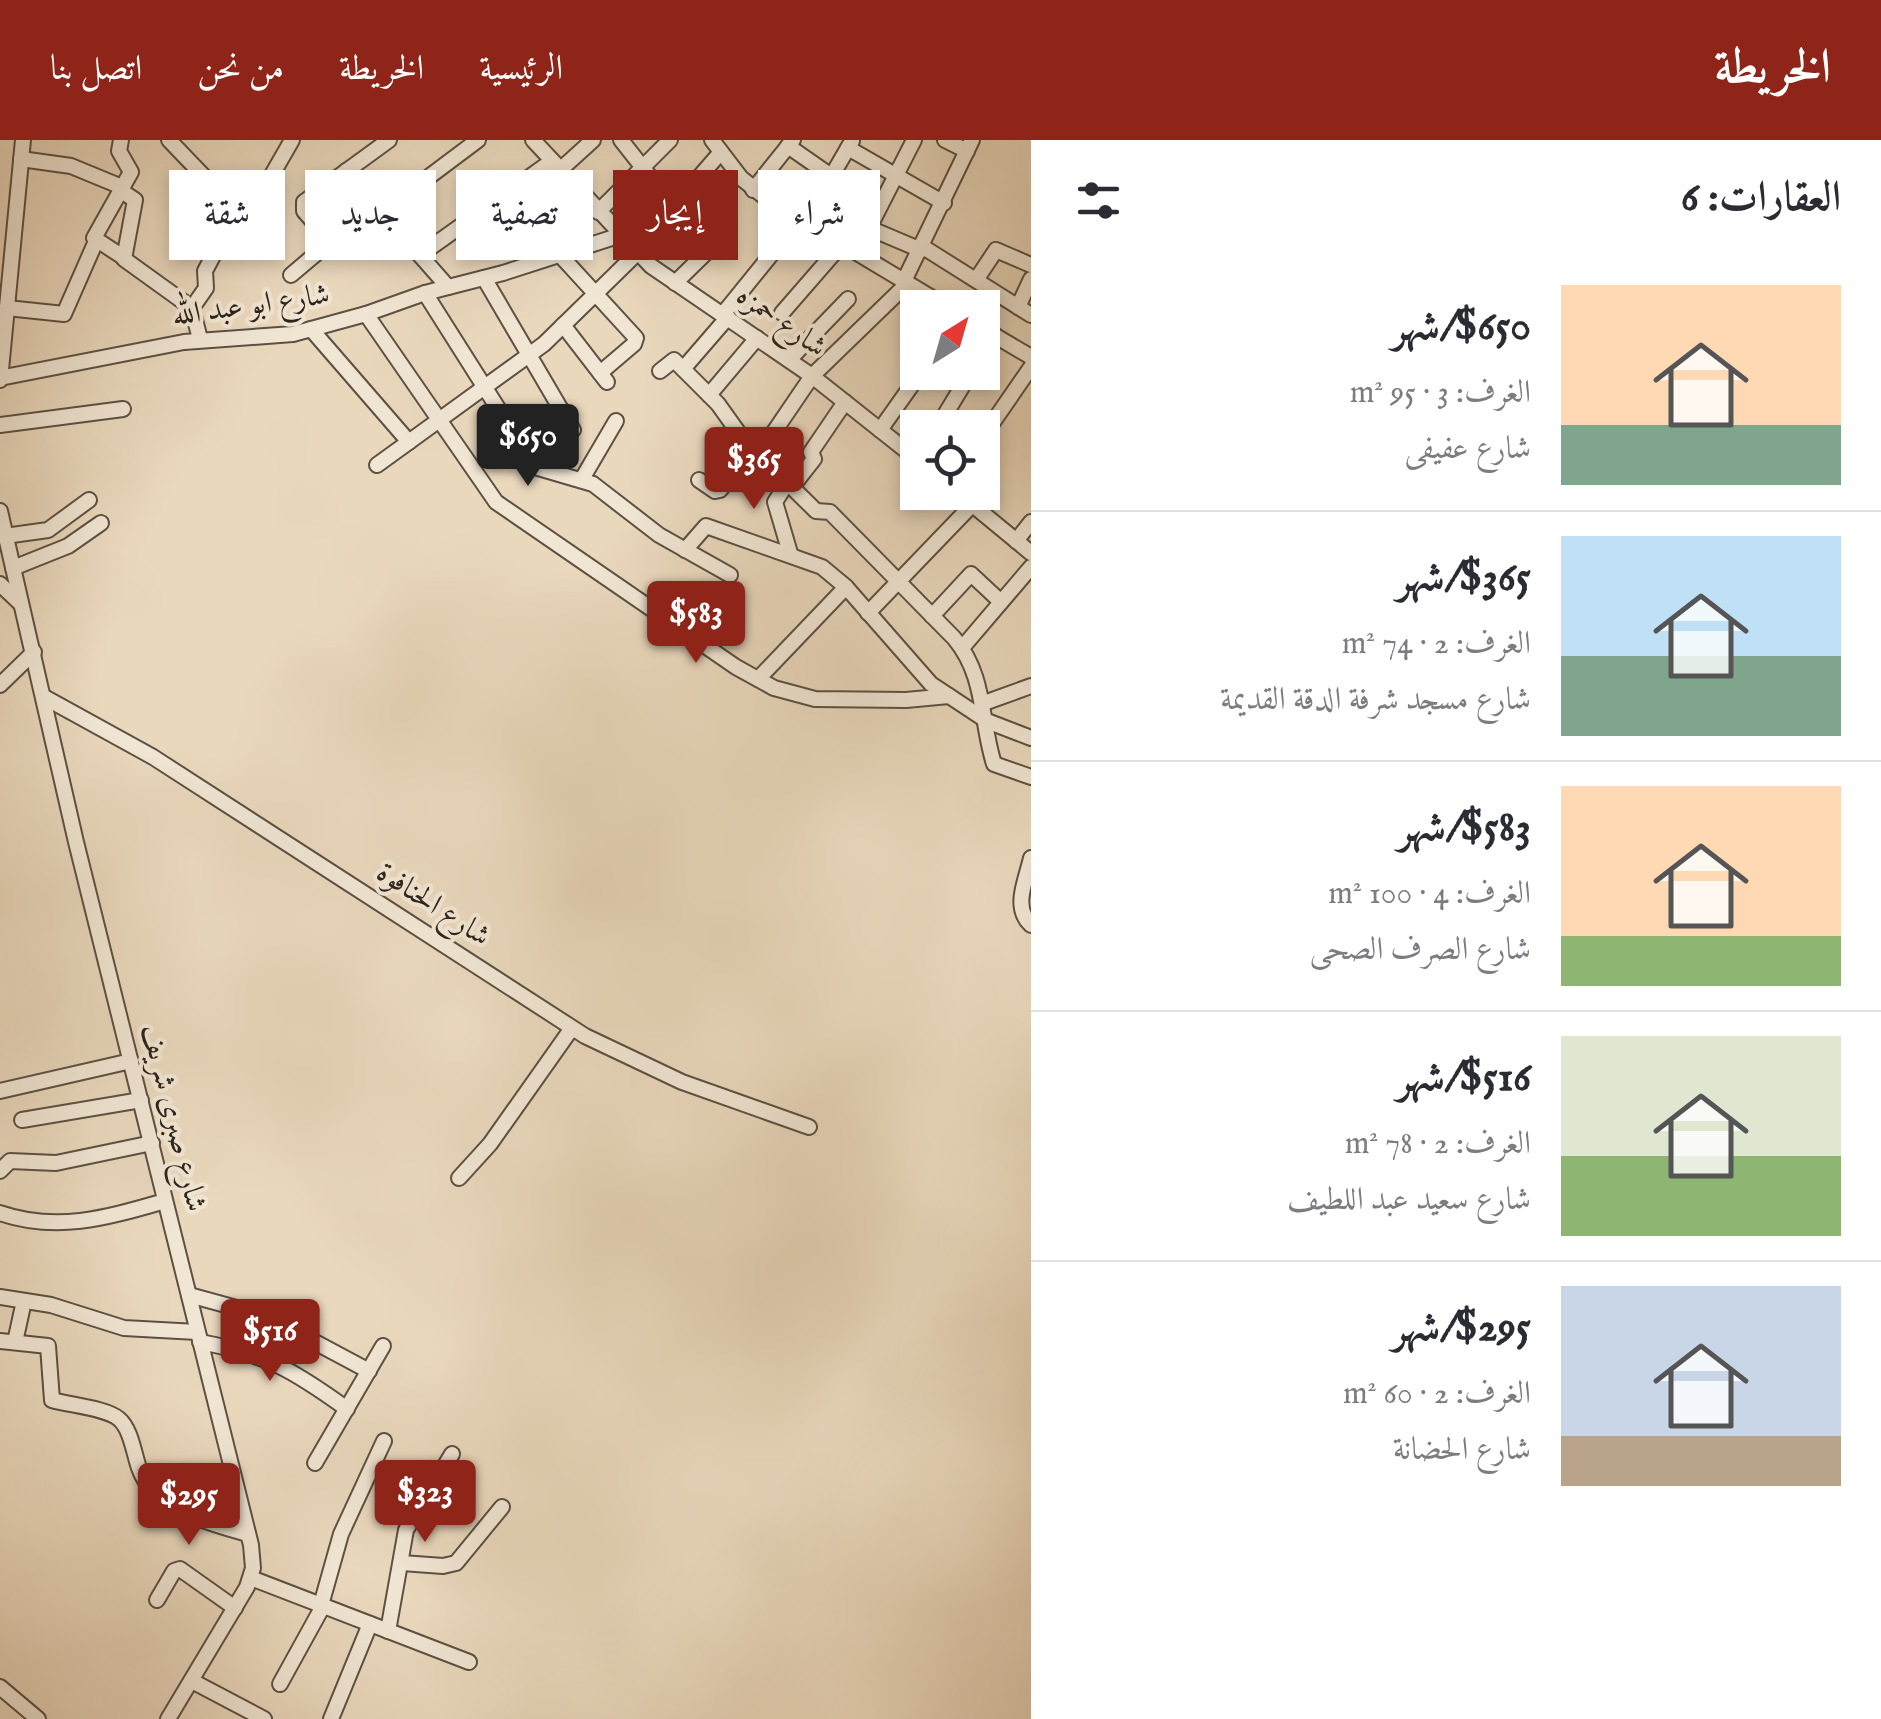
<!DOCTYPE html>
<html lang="ar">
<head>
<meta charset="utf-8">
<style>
	:root { --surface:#fff; --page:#f7f7f7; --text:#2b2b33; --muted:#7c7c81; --line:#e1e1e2; --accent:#8f2418 }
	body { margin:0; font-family:"IM FELL English",Amiri,serif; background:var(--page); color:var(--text); direction:rtl; height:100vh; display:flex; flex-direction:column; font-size:38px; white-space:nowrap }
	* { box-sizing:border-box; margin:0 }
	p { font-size:32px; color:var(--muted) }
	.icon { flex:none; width:55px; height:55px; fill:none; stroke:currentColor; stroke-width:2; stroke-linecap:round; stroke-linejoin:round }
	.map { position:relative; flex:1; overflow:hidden; direction:ltr }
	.panel { display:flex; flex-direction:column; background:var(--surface); width:850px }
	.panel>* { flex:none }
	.banner { position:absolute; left:30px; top:30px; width:850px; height:90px; direction:rtl; display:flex; gap:20px }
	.needle { width:65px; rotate:37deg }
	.buttons { position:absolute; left:900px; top:150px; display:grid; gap:20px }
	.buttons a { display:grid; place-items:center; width:100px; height:100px; border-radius:0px; background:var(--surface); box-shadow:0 5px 15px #0003; font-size:50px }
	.price { position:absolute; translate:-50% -85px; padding:0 22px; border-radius:10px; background:var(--accent); color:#fff; font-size:32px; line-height:65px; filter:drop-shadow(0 2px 5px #0008) }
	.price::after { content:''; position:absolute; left:50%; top:60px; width:30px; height:22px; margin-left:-15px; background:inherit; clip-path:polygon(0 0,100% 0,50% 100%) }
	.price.active { background:#222; color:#fff }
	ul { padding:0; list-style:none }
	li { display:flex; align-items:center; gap:30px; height:250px; padding:0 40px }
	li+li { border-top:2px solid var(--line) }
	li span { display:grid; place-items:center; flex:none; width:280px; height:200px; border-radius:0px; color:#555 }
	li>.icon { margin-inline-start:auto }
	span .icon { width:120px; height:120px; fill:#fffc; stroke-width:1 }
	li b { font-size:42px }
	h2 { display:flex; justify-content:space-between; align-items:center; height:120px; padding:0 40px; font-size:42px }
	.pill { padding:0 35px; border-radius:0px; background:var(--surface); box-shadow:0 5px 15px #0003; font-size:35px; line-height:90px }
	.pill.active { background:var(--accent); color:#fff }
	header { display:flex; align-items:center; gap:60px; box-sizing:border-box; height:140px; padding:0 50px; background:var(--accent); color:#fff }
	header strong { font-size:48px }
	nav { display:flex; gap:55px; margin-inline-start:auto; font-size:35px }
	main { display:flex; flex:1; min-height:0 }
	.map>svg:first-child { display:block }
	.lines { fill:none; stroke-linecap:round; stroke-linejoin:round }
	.minor-casing { stroke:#5c5143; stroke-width:18 }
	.minor { stroke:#f1e6d4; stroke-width:14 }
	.labels { text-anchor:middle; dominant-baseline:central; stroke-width:8; stroke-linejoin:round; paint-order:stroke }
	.street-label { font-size:30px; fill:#2d241a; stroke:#f1e6d4 }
</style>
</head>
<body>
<header>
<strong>الخريطة</strong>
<nav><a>الرئيسية</a><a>الخريطة</a><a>من نحن</a><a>اتصل بنا</a></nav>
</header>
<main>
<section class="panel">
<h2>العقارات: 6<svg class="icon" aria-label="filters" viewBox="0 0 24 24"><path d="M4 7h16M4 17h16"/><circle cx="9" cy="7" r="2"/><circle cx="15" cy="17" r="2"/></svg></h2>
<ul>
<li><span style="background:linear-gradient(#ffd9b3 70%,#7fa58c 0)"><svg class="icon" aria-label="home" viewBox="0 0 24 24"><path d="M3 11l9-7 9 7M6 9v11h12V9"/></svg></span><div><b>$650/شهر</b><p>الغرف: 3 · 95 m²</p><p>شارع عفيفى</p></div></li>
<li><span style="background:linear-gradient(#bfe0f5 60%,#7fa58c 0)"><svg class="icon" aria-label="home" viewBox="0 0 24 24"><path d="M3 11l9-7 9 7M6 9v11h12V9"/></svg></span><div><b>$365/شهر</b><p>الغرف: 2 · 74 m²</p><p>شارع مسجد شرفة الدقة القديمة</p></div></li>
<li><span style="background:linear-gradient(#ffd9b3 75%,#8fb573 0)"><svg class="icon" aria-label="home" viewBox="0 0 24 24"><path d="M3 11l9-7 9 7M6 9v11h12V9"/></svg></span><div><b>$583/شهر</b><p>الغرف: 4 · 100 m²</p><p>شارع الصرف الصحى</p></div></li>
<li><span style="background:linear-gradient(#dfe7d0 60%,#8fb573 0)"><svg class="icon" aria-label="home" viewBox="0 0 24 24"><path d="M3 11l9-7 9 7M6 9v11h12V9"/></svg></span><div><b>$516/شهر</b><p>الغرف: 2 · 78 m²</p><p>شارع سعيد عبد اللطيف</p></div></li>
<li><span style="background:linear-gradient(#c9d6e8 75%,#b9a48a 0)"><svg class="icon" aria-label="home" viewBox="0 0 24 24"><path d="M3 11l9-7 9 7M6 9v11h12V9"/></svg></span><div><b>$295/شهر</b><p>الغرف: 2 · 60 m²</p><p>شارع الحضانة</p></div></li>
</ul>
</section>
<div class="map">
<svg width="1031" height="1579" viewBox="0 0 1031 1579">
	<rect width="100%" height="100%" fill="#ead8bd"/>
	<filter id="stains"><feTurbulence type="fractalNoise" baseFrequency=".002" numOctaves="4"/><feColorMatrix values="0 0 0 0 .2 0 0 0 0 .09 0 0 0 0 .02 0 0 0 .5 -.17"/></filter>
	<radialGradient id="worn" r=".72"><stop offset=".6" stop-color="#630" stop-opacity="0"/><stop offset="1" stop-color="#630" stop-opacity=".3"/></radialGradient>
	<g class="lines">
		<defs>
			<g id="minor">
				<path d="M121,0L119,11L131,32L94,98L123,117"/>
				<path d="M169,0L240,74"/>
				<path d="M533,0L651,126L812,236L918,320"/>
				<path d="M621,0L673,66"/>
				<path d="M712,0L741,38L767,59L949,168"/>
				<path d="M945,0L967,11"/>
				<path d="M788,6L831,36"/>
				<path d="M848,8L944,63"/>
				<path d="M21,19L71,26L122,47"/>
				<path d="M560,30L593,0"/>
				<path d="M346,31L448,147"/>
				<path d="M120,50L135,60L124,119L192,168"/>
				<path d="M753,50L793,0"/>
				<path d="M819,58L869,88L921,110"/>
				<path d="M382,72L478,0"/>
				<path d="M598,72L670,0"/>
				<path d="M805,82L852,1"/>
				<path d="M869,88L914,0"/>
				<path d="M330,101L304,71V62L389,0"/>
				<path d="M923,107L1031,175"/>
				<path d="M635,111L721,12"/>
				<path d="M420,115L552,21"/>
				<path d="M560,115L636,198L634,204L600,233"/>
				<path d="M291,135L375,64"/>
				<path d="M484,138L573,290"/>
				<path d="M976,140L996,110L1031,125"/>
				<path d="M904,141L972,0"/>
				<path d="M675,143L720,99L682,56"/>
				<path d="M425,153L535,327L593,344L659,395L730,435"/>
				<path d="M1018,167L1031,139"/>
				<path d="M7,168L64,174L96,101"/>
				<path d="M782,173L842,104"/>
				<path d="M366,174L496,362L736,527L774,548L815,559L906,560L949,556"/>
				<path d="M723,174L800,79"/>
				<path d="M563,185L607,242"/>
				<path d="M982,188L1031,217"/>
				<path d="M311,189L409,302"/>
				<path d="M200,199L192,168L206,148L205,131L223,97L269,40L292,0"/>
				<path d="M982,213L994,194"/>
				<path d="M789,220L848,159"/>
				<path d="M683,229L728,177"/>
				<path d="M660,231L674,220L718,264L743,299L816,371L830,372L954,498C986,536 980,580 994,624L1031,637"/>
				<path d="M0,238L184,202L293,194L366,174L425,153L503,133L621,95"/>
				<path d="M0,240L23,0"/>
				<path d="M709,255L757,198"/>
				<path d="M0,285L123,269"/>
				<path d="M937,288L971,232"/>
				<path d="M880,290L921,232"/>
				<path d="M982,298L1031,227"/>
				<path d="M759,314L812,236L908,143"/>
				<path d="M377,325L544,204L637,113"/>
				<path d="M582,339L616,281"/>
				<path d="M699,340L715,351L720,350L753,308"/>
				<path d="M787,343L775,362L790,413"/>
				<path d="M792,347L814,319L811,312L845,262"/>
				<path d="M957,352L1031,413"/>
				<path d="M0,371L76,702L251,1405L253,1428L247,1447L168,1579"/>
				<path d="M5,396L48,390L89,360"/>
				<path d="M1016,401L1031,382"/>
				<path d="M685,410L706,386L822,427L846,447L931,544L987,581L1031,598"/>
				<path d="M13,428L68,406L101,383"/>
				<path d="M0,444L21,464"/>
				<path d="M868,473L972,365"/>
				<path d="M932,476L971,434L1001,462"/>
				<path d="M962,508L1031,427"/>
				<path d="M758,539L846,447"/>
				<path d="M0,545L34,512"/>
				<path d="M44,557L153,617L585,896L682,942L809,987"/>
				<path d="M984,563L1031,546"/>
				<path d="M1031,718C1026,741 1012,767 1031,785"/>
				<path d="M0,951L131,921"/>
				<path d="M22,980L141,960"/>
				<path d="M0,1031L10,1021L56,1023L152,1003"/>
				<path d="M459,1038L490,1004L572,888"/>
				<path d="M0,1073C58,1093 109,1077 165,1061"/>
				<path d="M189,1155L266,1176L369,1231"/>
				<path d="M0,1157L51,1165L124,1188L197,1192"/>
				<path d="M0,1201L48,1206L52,1260C69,1265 106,1268 119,1279C131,1289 134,1314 139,1328C153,1369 211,1384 248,1394"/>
				<path d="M15,1202L24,1161"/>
				<path d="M200,1202C266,1214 293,1230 347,1269"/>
				<path d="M315,1323L383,1206"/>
				<path d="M402,1423L443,1426L456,1423L502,1367"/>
				<path d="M251,1438L469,1522"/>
				<path d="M157,1460L174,1431L180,1429L235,1468"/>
				<path d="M321,1465L341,1394L384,1301"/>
				<path d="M388,1491L406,1390L452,1314"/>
				<path d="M192,1541L264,1579"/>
				<path d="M280,1544L323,1466"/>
				<path d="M0,1547L38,1579"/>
				<path d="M331,1579L370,1484"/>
			</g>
		</defs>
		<!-- minor casing -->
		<use href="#minor" class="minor-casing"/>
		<!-- minor -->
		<use href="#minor" class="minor"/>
	</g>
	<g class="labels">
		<!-- street labels -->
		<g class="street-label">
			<text transform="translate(251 166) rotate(-8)">شارع ابو عبد الله</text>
			<text transform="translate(781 182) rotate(35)">شارع حمزه</text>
			<text transform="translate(433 765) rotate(33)">شارع الحنافوة</text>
			<text transform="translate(173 978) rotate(76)">شارع صبرى شريف</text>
		</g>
	</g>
	<rect width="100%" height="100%" filter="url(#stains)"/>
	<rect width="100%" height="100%" fill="url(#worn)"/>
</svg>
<div class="buttons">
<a><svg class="needle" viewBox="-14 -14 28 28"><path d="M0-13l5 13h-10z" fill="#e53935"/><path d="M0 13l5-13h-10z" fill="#7c7c81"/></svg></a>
<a><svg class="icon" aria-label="locate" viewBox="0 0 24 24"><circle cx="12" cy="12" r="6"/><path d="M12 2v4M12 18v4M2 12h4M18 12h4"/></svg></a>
</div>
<b class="price active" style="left:528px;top:349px">$650</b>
<b class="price" style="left:754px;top:372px">$365</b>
<b class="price" style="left:696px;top:526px">$583</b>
<b class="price" style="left:270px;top:1244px">$516</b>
<b class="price" style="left:425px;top:1405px">$323</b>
<b class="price" style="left:189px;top:1408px">$295</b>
<div class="banner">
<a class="pill">شراء</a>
<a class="pill active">إيجار</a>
<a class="pill">تصفية</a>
<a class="pill">جديد</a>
<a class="pill">شقة</a>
</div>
</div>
</main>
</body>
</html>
